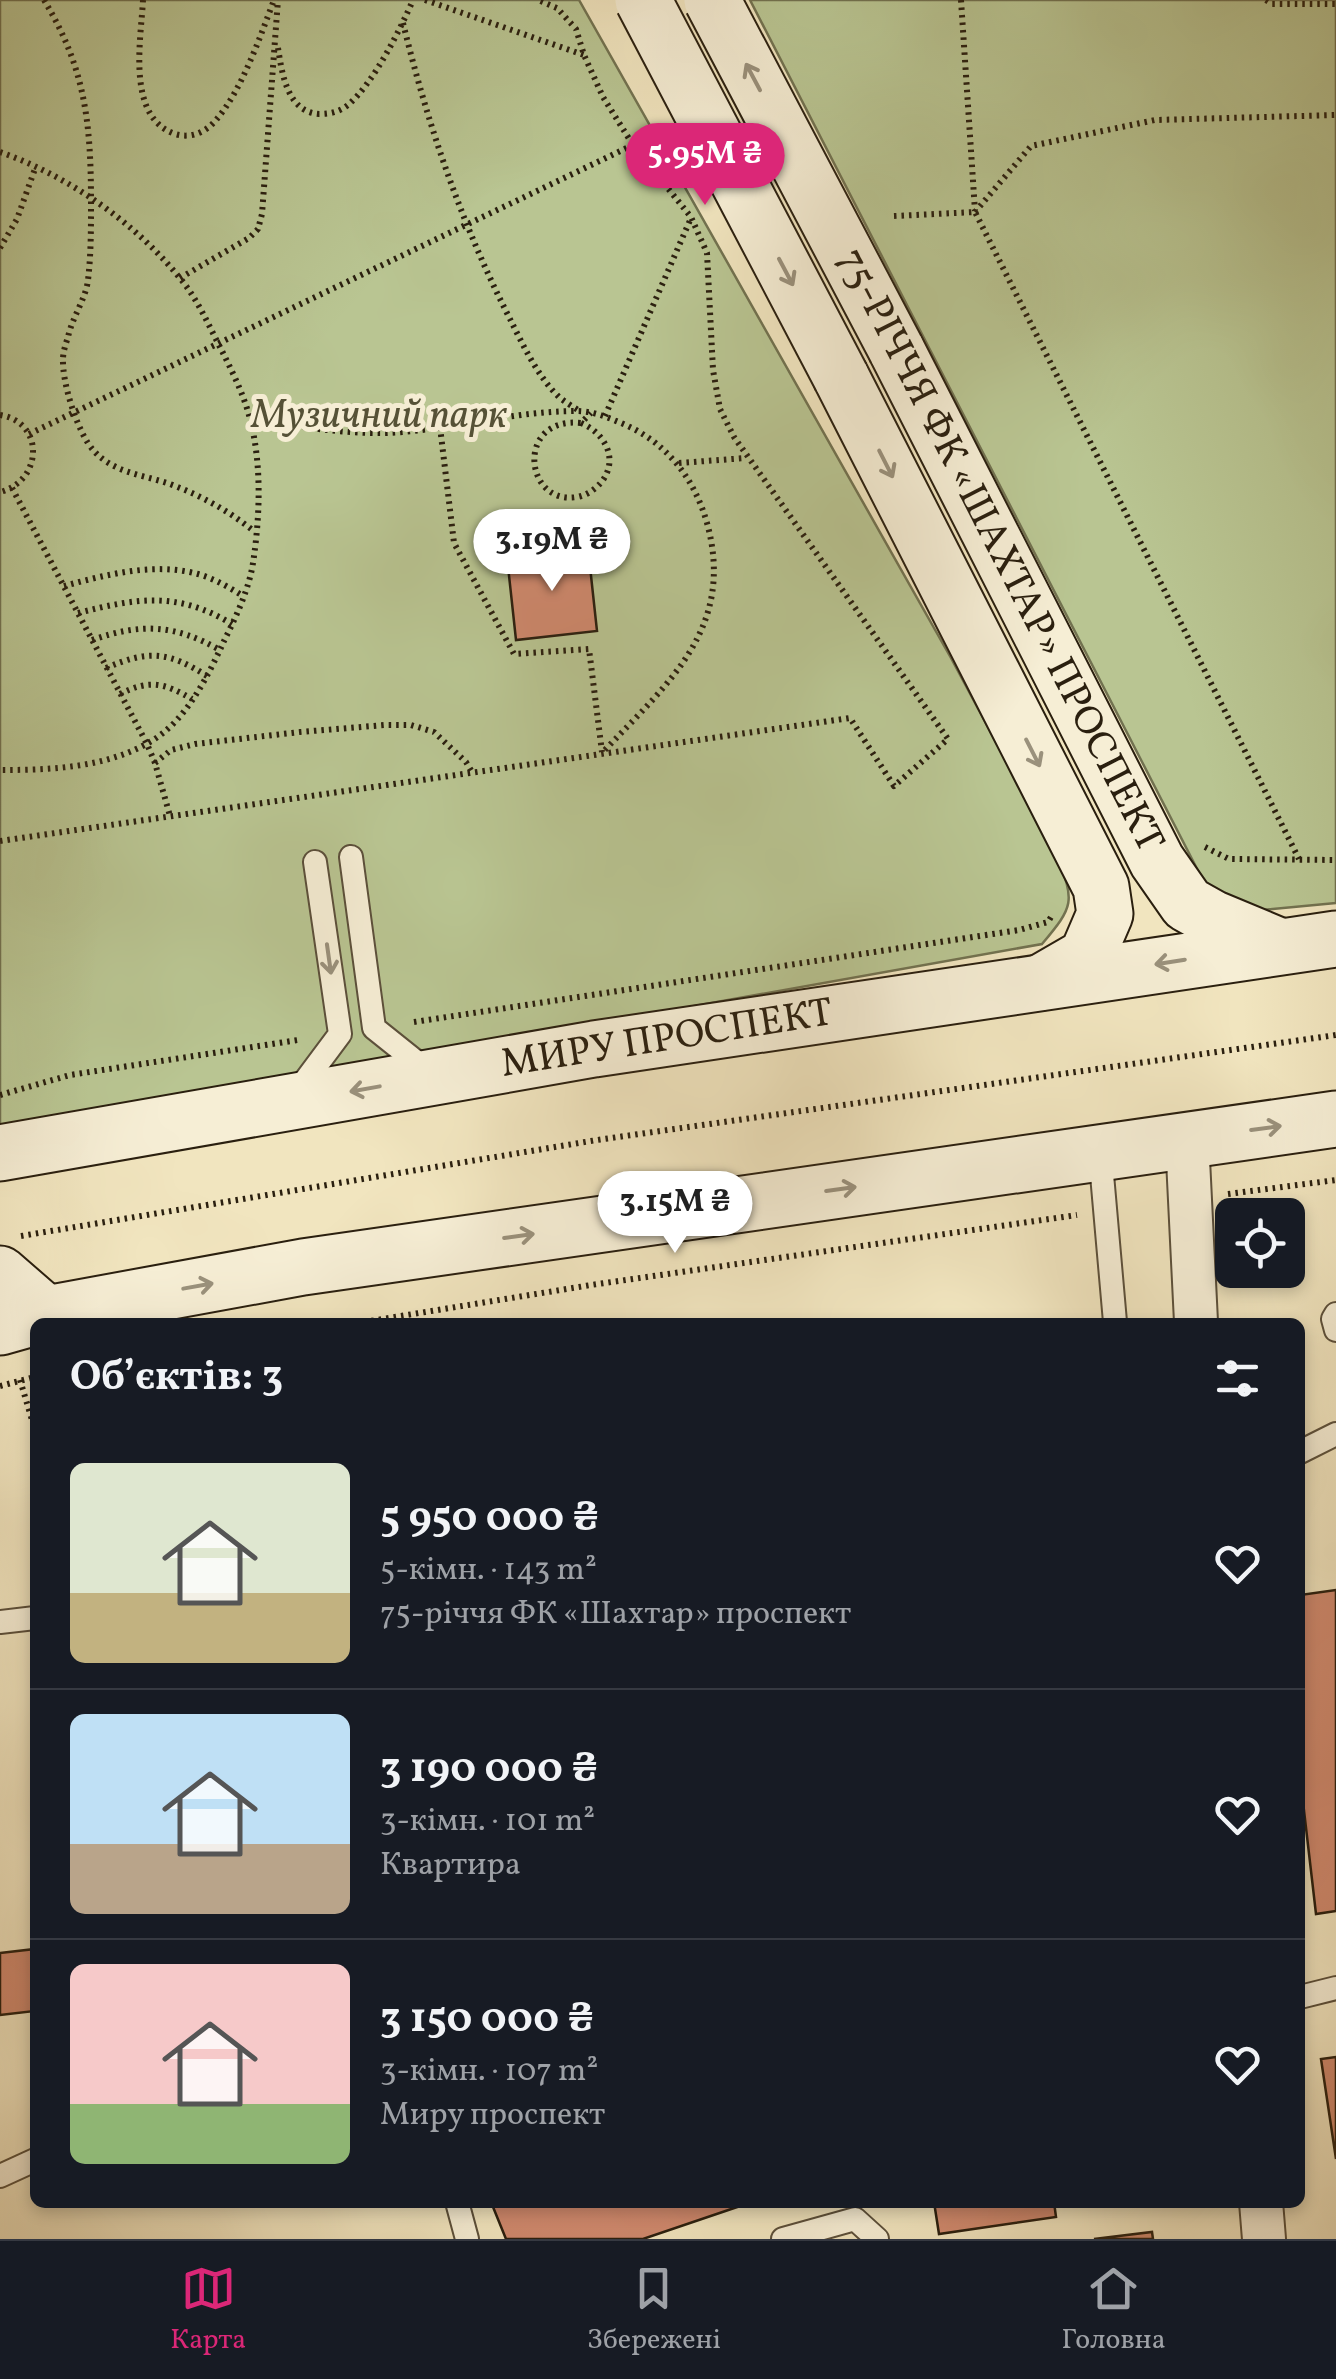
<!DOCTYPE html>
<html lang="uk">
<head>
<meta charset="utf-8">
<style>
	:root { --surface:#171b24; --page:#242831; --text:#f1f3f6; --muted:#9ea1a6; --line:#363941; --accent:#db2777 }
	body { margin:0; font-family:Vollkorn,serif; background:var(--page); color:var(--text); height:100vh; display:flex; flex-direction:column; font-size:38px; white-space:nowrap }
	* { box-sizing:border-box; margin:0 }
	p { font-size:32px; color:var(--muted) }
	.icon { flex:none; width:55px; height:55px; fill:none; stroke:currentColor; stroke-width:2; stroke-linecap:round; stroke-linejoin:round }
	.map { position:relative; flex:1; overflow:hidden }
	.panel { position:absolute; left:30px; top:1318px; width:1275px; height:890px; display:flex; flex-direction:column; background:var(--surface); border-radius:15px; box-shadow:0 5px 15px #0003 }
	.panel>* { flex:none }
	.buttons { position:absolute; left:1215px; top:1198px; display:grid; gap:20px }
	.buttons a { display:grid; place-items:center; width:90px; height:90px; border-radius:15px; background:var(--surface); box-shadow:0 5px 15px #0003; font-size:50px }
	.price { position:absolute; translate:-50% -85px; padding:0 22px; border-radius:35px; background:#fff; color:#222; font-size:32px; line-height:65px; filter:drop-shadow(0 2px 5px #0008) }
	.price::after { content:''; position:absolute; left:50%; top:60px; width:30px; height:22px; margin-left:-15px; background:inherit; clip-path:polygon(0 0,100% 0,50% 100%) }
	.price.current { background:var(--accent); color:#fff }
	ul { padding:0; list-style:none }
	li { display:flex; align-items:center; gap:30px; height:250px; padding:0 40px }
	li+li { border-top:2px solid var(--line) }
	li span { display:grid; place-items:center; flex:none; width:280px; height:200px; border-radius:15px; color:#555 }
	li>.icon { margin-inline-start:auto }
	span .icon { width:120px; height:120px; fill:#fffc; stroke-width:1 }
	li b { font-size:42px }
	h2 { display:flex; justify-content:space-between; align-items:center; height:120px; padding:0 40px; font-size:42px }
	.dock { display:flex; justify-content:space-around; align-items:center; height:140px; border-top:2px solid var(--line); background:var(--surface); font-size:28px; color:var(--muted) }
	.dock a { display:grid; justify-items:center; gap:5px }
	.dock .current { color:var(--accent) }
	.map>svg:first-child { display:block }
	.green { fill:#b9c592; stroke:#727250; stroke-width:2.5 }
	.building { fill:#cf896e; stroke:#2a1f0f; stroke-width:2.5 }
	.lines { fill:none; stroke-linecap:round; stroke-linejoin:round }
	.service-casing { stroke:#5c503b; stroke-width:26 }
	.minor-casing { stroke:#5c503b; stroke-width:46 }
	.secondary-casing { stroke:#2a1f0f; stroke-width:59 }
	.path { stroke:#2a1f0f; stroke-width:6; stroke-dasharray:2.5 5; stroke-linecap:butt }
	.service { stroke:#f6eed5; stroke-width:22 }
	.minor { stroke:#f6eed5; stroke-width:42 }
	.secondary { stroke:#f6eed5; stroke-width:55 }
	.secondary-bridge-casing { stroke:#2a1f0f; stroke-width:59; stroke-linecap:butt }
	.secondary-bridge { stroke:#f6eed5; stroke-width:55 }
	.oneway { stroke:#9a917c }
	.labels { text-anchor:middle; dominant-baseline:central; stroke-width:10; stroke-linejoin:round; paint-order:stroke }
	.park-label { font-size:40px; font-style:italic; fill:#555136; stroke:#f6eed5 }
	.street-label { font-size:40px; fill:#2a1f0f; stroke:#f6eed5 }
</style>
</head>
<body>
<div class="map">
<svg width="1336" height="2239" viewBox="0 0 1336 2239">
	<rect width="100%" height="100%" fill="#f1e5bf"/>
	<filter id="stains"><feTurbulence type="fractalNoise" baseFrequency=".002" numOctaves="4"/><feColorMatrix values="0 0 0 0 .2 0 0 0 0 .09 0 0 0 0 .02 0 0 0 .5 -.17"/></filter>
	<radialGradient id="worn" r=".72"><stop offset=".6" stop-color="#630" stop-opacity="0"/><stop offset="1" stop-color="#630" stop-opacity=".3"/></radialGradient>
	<!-- green -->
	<g class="green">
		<path d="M0,0H579L951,658L1057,856C1075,902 1074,906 1042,944L0,1130Z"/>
		<path d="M750,0H1336V903L1241,912L1210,894Z"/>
	</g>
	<!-- building -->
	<g class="building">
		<path d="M588,548L597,631L516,640L507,557Z"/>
		<path d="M1336,1590V1911L1316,1914L1300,1776V1595Z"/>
		<path d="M35,1949V2011L0,2015V1953Z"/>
		<path d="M1336,2057V2159L1321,2059Z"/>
		<path d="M491,2202H752L643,2239H506Z"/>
		<path d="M934,2202H1054L1056,2217L939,2234Z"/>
		<path d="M1152,2232L1153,2239H1094Z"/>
	</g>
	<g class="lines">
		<defs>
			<g id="service">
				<path d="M351,857L374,1028L429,1072"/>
				<path d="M296,1093L340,1034L315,862"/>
				<path d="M1100,1152L1115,1322"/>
				<path d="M1336,1314L1333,1319L1336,1330"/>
				<path d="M1300,1452L1336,1434"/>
				<path d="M0,1622L35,1618"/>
				<path d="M1300,1997L1336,1988"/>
				<path d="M0,2176L35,2160"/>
				<path d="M457,2202L467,2239"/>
				<path d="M783,2239L855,2219L877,2239"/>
			</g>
			<g id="minor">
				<path d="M1187,1139L1196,1322"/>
				<path d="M1261,2202L1264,2239"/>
			</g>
			<g id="secondary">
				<path d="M896,349L1157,861L1187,904L1212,918L1279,946"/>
				<path d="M841,377L1101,887L1105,914L1087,956L1042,982"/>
				<path d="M0,1153L594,1049L1336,939"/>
				<path d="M0,1274L46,1314"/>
				<path d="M0,1327L46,1314L303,1267L1336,1119"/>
			</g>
		</defs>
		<!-- service casing -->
		<use href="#service" class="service-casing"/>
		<!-- minor casing -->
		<use href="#minor" class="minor-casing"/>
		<!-- secondary casing -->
		<use href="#secondary" class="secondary-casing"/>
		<!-- path -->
		<g class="path">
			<path d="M44,0C86,69 91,125 91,204C91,229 91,255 88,280C86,298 72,318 68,337C66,343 63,352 63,359C62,383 78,434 94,451C114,473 144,475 170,484C202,496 229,511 255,532"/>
			<path d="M143,0C141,40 126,117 175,134C191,139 206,132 216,120C242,90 260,37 274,0"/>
			<path d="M425,0L584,55"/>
			<path d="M961,0L975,211"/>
			<path d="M1266,0L1272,4H1336"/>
			<path d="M403,23C428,126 462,225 510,319C523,345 538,377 559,397C565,402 572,406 578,410"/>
			<path d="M278,48C282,73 287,112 319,114C330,114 339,112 348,105C373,84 400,30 413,0"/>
			<path d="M0,152C68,176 133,221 179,277C197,298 208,324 221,349C232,371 244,395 250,419C262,464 260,517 253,563C249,589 236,617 224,641C207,678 185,723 148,743C104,768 49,770 0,770"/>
			<path d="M975,212L1031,146L1155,120L1336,115"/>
			<path d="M894,216L975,212L1299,859"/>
			<path d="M0,248L17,219L36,166"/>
			<path d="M180,278L249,238L258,229L262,214L278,0"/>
			<path d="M0,415C45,422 43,481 0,492"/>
			<path d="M605,416L691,218"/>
			<path d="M251,419C295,426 342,434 387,433C451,430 513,411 577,411C592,411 607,417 621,423C665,441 694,477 707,523C736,628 668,683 603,752"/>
			<path d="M581,423C603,432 619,457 603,480C597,488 588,495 577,497C524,506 515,416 581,423L591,413"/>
			<path d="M440,427L454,543L514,654L589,649L602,752"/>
			<path d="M29,434L633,145"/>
			<path d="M679,463L746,458"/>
			<path d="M12,488L147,744L155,763L170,816"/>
			<path d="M64,586C109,574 161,560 207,577C220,582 232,589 243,596"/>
			<path d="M78,613C137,598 177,591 232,624"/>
			<path d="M92,640C141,623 174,624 220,650"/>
			<path d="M106,668C148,650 168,651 207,676"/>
			<path d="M120,694C150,679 164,683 192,699"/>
			<path d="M155,763L171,750L195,744L300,732L385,725H411L434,732L466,762L472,772"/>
			<path d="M0,841L850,718L894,786L948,739L734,437L720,409L713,370L707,253L691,217L633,145L603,97L584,55L576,29L557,8L538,0"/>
			<path d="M1205,847L1229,859L1336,860"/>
			<path d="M414,1022L1019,930L1048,922L1051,917"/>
			<path d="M0,1095L70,1075L298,1040"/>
			<path d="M1228,1194L1336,1180"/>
			<path d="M21,1236L597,1140L1336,1035"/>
			<path d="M364,1322L591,1285L1077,1215"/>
			<path d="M20,1380L35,1430"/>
			<path d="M0,1386L35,1377"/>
		</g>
		<!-- service -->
		<use href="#service" class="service"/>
		<!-- minor -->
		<use href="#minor" class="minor"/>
		<!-- secondary -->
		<use href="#secondary" class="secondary"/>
		<defs>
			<g id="secondary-bridge">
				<path d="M643,0L841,377"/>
				<path d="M712,0L896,349"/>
			</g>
		</defs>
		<!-- secondary-bridge casing -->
		<use href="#secondary-bridge" class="secondary-bridge-casing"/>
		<!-- secondary-bridge -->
		<use href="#secondary-bridge" class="secondary-bridge"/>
	</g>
	<!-- one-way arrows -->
	<defs><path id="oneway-shaft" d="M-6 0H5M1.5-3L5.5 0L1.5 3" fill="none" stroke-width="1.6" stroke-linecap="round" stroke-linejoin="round" transform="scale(2.5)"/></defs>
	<g class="oneway">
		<use href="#oneway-shaft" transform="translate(753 77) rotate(-118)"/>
		<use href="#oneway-shaft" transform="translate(786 272) rotate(62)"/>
		<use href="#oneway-shaft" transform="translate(886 464) rotate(63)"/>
		<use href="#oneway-shaft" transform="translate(1033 753) rotate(63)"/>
		<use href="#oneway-shaft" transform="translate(329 959) rotate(82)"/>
		<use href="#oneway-shaft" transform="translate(1170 962) rotate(171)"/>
		<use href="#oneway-shaft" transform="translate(365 1089) rotate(170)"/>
		<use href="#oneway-shaft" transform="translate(1266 1128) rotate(-8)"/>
		<use href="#oneway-shaft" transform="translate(841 1189) rotate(-8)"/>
		<use href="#oneway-shaft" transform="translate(519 1236) rotate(-8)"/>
		<use href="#oneway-shaft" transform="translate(198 1286) rotate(-10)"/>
	</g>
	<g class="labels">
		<!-- park labels -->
		<g class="park-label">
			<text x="379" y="417">Музичний парк</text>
		</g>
		<!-- street labels -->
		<g class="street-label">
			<text transform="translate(999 551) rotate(63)">75-РІЧЧЯ ФК «ШАХТАР» ПРОСПЕКТ</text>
			<text transform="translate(667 1040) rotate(-9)">МИРУ ПРОСПЕКТ</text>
		</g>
	</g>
	<rect width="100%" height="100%" filter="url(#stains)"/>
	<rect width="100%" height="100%" fill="url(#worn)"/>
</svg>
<div class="buttons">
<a><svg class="icon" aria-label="locate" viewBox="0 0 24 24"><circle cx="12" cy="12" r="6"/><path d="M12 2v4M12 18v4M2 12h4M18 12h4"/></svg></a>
</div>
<b class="price current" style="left:705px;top:208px">5.95M ₴</b>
<b class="price" style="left:552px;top:594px">3.19M ₴</b>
<b class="price" style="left:675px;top:1256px">3.15M ₴</b>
<section class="panel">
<h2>Об’єктів: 3<svg class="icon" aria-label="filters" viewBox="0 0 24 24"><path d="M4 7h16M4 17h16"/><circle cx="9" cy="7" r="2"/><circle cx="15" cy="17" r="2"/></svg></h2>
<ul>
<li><span style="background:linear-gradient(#dfe7d0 65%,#c2b280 0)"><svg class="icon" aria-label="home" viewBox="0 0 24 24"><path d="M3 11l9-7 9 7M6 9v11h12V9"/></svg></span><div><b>5 950 000 ₴</b><p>5-кімн. · 143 m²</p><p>75-річчя ФК «Шахтар» проспект</p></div><svg class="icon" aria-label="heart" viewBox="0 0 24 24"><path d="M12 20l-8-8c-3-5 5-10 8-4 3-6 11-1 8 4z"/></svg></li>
<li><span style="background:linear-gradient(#bfe0f5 65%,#b9a48a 0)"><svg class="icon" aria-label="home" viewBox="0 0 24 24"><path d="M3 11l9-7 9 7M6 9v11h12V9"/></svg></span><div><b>3 190 000 ₴</b><p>3-кімн. · 101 m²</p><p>Квартира</p></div><svg class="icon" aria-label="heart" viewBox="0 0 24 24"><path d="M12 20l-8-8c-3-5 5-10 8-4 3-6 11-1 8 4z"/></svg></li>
<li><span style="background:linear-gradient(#f6c9c9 70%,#8fb573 0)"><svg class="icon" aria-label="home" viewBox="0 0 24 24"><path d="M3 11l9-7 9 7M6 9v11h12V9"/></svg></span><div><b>3 150 000 ₴</b><p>3-кімн. · 107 m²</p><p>Миру проспект</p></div><svg class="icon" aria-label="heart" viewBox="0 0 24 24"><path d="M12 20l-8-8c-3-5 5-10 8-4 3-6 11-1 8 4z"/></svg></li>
</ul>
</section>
</div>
<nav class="dock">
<a class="current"><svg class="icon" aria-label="map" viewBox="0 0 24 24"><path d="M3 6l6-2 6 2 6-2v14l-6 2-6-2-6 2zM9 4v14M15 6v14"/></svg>Карта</a>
<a><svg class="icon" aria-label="saved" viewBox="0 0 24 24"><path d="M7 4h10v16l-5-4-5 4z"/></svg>Збережені</a>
<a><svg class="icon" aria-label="home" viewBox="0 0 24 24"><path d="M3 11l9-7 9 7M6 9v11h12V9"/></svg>Головна</a>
</nav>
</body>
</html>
